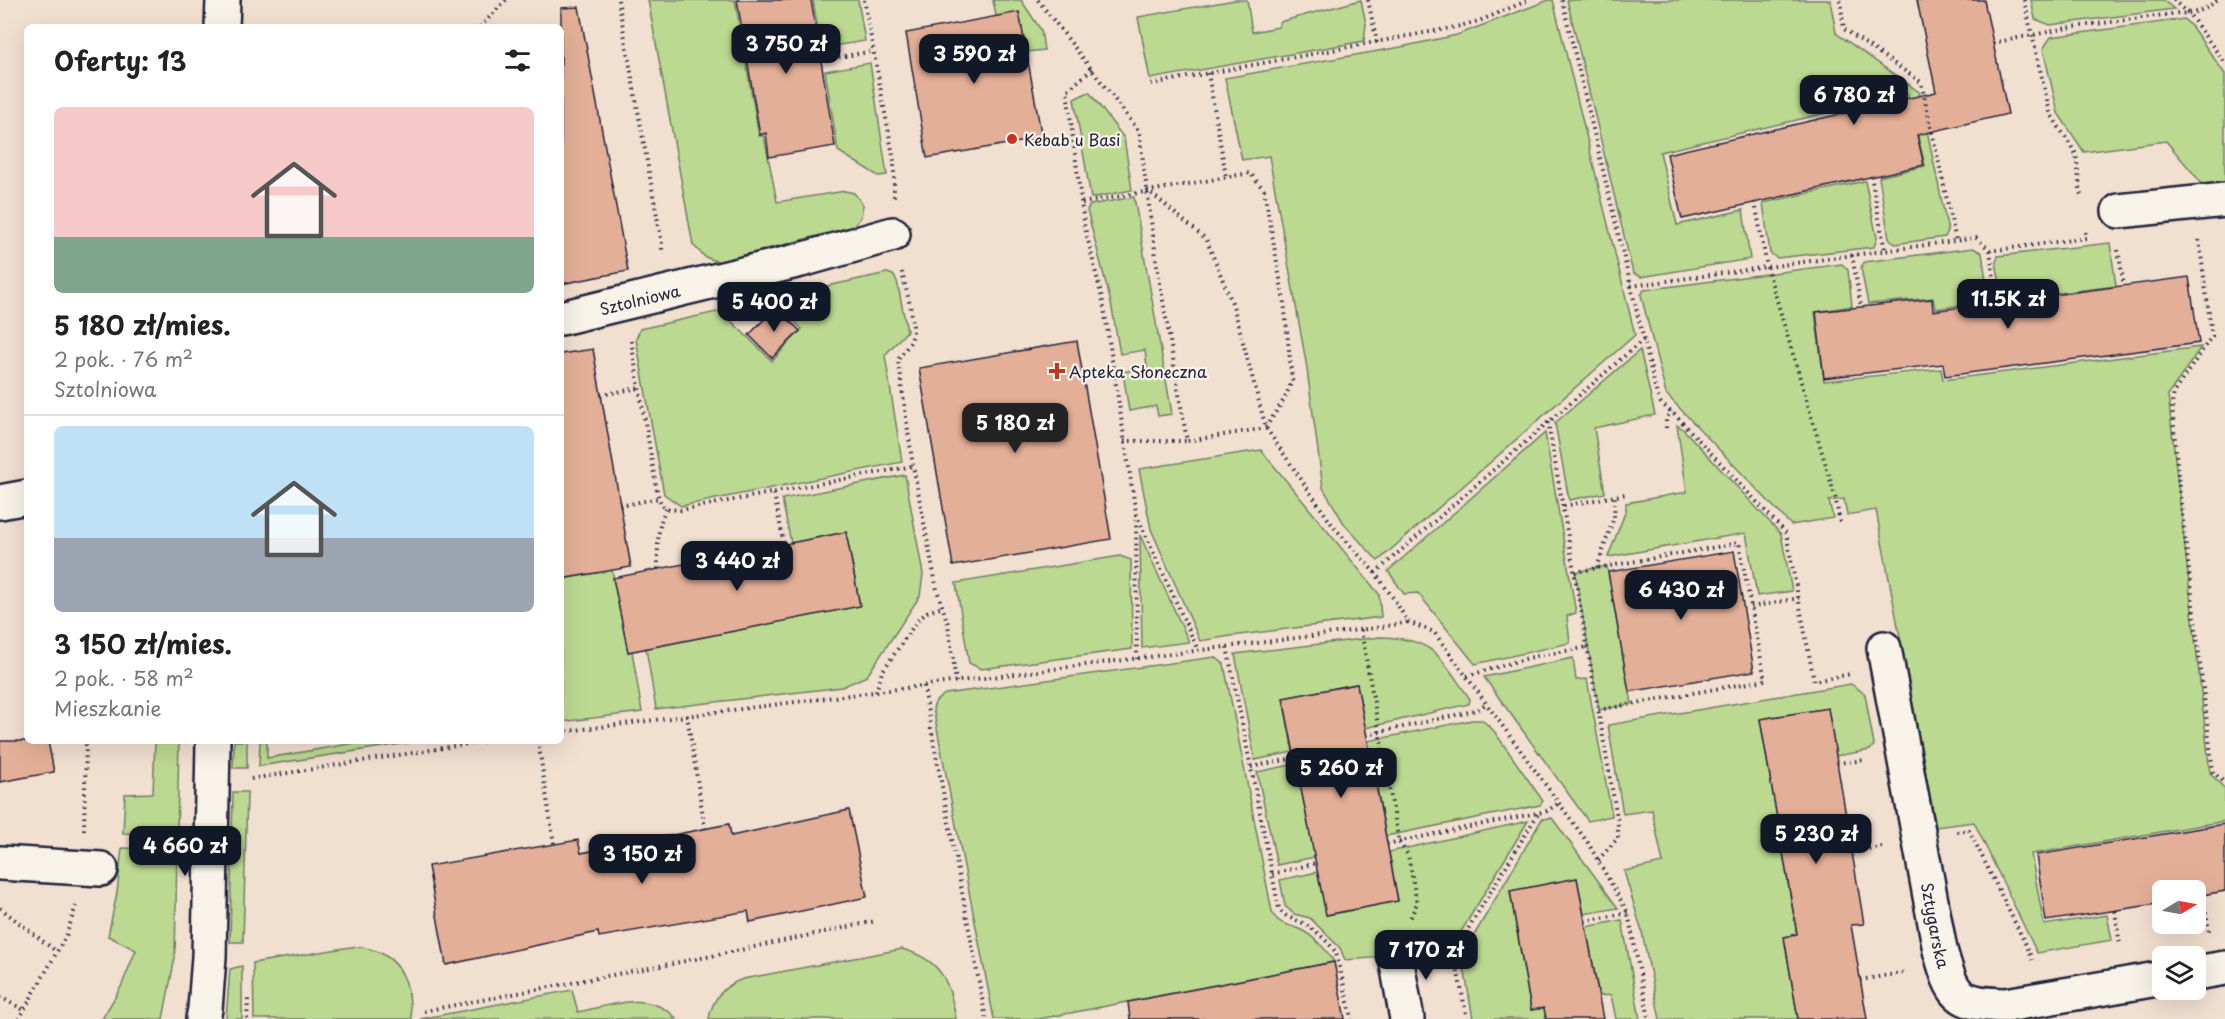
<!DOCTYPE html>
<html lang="pl">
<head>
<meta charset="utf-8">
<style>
	:root { --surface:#fff; --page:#f2f2f2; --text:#222; --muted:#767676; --line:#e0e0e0; --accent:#111827 }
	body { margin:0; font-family:"Playpen Sans",sans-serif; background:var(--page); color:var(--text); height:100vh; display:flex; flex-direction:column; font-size:22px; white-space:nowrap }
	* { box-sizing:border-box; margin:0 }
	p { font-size:20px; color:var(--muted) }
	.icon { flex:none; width:33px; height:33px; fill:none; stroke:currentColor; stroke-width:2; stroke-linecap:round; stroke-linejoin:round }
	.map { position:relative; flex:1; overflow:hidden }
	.details { position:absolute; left:24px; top:24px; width:540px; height:720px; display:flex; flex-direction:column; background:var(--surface); border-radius:9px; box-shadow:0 6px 24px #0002 }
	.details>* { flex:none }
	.needle { width:39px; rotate:80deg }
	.buttons { position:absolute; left:2152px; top:880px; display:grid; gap:12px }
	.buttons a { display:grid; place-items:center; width:54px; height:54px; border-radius:9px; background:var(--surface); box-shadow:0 6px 24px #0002; font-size:30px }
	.price { position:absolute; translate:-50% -51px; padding:0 14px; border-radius:12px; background:var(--accent); color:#fff; font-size:20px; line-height:39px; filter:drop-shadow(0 2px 3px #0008) }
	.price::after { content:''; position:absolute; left:50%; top:36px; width:18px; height:14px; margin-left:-9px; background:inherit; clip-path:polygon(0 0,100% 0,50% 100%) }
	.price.current { background:#222; color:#fff }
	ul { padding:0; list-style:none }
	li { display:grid; align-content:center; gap:12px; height:318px; padding:0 30px }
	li+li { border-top:2px solid var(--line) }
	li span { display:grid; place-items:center; height:186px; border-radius:9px; color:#555 }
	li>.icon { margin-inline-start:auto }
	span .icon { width:108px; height:108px; fill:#fffc; stroke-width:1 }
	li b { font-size:26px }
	h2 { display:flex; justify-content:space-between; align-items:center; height:72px; padding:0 30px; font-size:26px }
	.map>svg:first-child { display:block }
	.green { fill:#bcd991; stroke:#6f7e66; stroke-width:1.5 }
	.building { fill:#e4af98; stroke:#22223b; stroke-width:1.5 }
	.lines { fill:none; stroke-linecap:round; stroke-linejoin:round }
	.minor-casing { stroke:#22223b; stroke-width:38 }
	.path { stroke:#22223b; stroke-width:4; stroke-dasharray:1.5 4.5; stroke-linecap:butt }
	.minor { stroke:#f7f3e8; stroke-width:33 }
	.poi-dot { fill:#c8321e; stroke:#f7f3e8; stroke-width:2 }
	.labels { text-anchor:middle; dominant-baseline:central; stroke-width:4.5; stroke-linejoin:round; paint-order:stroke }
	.poi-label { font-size:16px; fill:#22223b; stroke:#f7f3e8; text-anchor:start }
	.street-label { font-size:16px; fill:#22223b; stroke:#f7f3e8 }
</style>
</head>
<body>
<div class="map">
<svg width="2225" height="1019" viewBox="0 0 2225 1019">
	<rect width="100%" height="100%" fill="#f1dfd0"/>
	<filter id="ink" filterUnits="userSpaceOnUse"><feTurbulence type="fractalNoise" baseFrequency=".0167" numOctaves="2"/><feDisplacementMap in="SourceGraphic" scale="12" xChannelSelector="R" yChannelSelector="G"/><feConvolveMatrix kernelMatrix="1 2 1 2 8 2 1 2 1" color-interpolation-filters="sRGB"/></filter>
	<g filter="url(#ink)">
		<!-- green -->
		<g class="green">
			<path d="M648,0H735L759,136H764L777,202L845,191L854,193L863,205L861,217L854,226L719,262L705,257L693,245Z"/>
			<path d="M813,0H858L865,41L821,48Z"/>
			<path d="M993,0H1021L1041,30L1044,50L1026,52L1019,13L996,16Z"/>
			<path d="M1235,0H1247L1252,32L1279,27V22L1361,0L1366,24L1364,41L1150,79L1138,17Z"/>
			<path d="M1549,0H1553L1635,335L1378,561L1345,525L1323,488L1306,362L1269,156L1242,160L1225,78L1401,47L1457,35Z"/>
			<path d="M1567,0H1830L1836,33L1919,92L1948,231L1945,237L1895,244L1889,238L1879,177L1925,166L1908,94L1660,152L1677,225L1743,210L1750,259L1641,277L1633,273Z"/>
			<path d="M2031,0H2163L2174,9L2050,25L2035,19Z"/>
			<path d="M2184,19L2192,27L2225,74V182L2203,185L2166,141L2084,152L2058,113L2043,49L2051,37Z"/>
			<path d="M870,63L887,175L878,176L838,151L825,71Z"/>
			<path d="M1089,92L1124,138L1132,190L1091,198L1074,99Z"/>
			<path d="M1865,181L1877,238L1874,247L1777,258L1770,253L1763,203Z"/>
			<path d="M1134,197L1172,414L1158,416L1156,406L1129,411L1123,372L1147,367L1145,350L1120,354L1111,303L1087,210L1090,205Z"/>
			<path d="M2110,243L2116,286L2003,300L1996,262L1998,256Z"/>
			<path d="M1973,248L1982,253L1989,301L1935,309L1933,298L1868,304L1861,268L1864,262Z"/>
			<path d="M1842,264L1848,270L1852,306L1815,312L1824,381L1941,369L1943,380L2201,347L2168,395L2210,773L2225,789V821L2031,854L2044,925L2107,915L2112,940L2037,953L1974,822L1936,827L1876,510L1847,515L1844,499L1829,501L1833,518L1791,525L1666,394L1641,295L1644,290Z"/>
			<path d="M887,273L893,275L897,281L907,331L885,355L902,462L681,506L664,494L636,339L640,329L721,311L772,361L802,329L772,298Z"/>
			<path d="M1640,350L1655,415L1594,428L1605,493L1569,500L1555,423Z"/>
			<path d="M1677,425L1683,429L1781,534L1792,591L1757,596L1746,533L1608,557L1626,510V503L1687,492Z"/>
			<path d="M1545,433L1576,613L1567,616L1570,643L1475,664L1418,593L1404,594L1388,571Z"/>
			<path d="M1261,450L1379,594L1381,617L1231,636L1200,641L1151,529L1139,469Z"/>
			<path d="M905,475L923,574L920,596L867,676L842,687L656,709L646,648L860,606L846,533L791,543L782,499Z"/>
			<path d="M1140,535L1189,642L1142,648Z"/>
			<path d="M1120,556L1131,560L1132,649L981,669L969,663L956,583Z"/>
			<path d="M1607,566L1632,704L1599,710L1575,572Z"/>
			<path d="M612,570L628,651H632L642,712L561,722V579Z"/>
			<path d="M1380,637C1436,638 1440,658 1470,699L1469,704L1365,728L1357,684L1283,698L1293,752L1255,760L1235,654Z"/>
			<path d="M1215,657L1224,664L1272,912C1278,925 1288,924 1299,929C1313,935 1327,950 1334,962L1039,1019H994L933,708L936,701L945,694Z"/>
			<path d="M1573,658L1576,680L1587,679L1612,816L1588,821L1484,677Z"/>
			<path d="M1851,684L1865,694L1874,745L1870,750L1836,756L1828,708L1760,719L1797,934L1784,937L1798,1019H1660L1642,932L1624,871L1663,863L1652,810L1623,814L1608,725Z"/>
			<path d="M1472,720H1482L1494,731L1543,801L1540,805L1386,836L1368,741Z"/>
			<path d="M155,741H179L177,835L123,833L125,794L153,793Z"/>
			<path d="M234,741H247V768H233Z"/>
			<path d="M260,741H267V758L367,741H421L259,766Z"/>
			<path d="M1296,764L1315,857L1277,865L1257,772Z"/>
			<path d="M233,792H247L243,942H230Z"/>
			<path d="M1552,818L1618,908L1584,914L1577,879L1510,891L1531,1010L1544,1008L1546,1019H1473L1462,956L1542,819Z"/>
			<path d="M1528,821L1456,940L1371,958L1345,960L1340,948L1310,918L1294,914L1285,906L1280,880L1318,872L1327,915L1398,901L1389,852Z"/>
			<path d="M122,848L177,850L175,957L163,1019H102L121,987L136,950L108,936L117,893Z"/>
			<path d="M1622,920L1640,1019H1616L1611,995L1599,996L1586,927Z"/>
			<path d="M351,947C375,946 396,957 405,980C410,992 410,1007 412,1019H254L253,963Z"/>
			<path d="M902,949C942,960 949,981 956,1019H709C712,999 723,986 743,979Z"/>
			<path d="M242,966V1019H226L230,969Z"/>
			<path d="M572,990L578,1012C613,1005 648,989 677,1019H420Z"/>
		</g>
		<!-- building -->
		<g class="building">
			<path d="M737,0H811L835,146L769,157L766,133L760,135Z"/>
			<path d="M1917,0H1984L2008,114L1917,135L1924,165L1682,219L1667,154L1936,92Z"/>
			<path d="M579,7L628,271L561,284V8Z"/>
			<path d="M1019,12L1042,138L927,158L906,33Z"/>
			<path d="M2189,277L2199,343L1945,376L1943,364L1824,378L1816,312L1932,299L1933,311Z"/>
			<path d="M776,307L800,331L772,358L749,335Z"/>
			<path d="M1077,341L1111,539L953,566L919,368Z"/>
			<path d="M593,349L631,567L561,579V354Z"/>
			<path d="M846,532L860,606L628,652L613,578Z"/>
			<path d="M1734,551L1754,671L1629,692L1608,572Z"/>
			<path d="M1357,684L1398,901L1326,915L1283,698Z"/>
			<path d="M1828,708L1864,924L1851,925L1867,1019H1798L1784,937L1797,934L1760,719Z"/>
			<path d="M0,741H48L54,772L0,782Z"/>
			<path d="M849,810L867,897L750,922L748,911L599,937L598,932L446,965L428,866L578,840L581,853L729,824L731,836Z"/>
			<path d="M2225,824V891L2196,896V891H2163V903L2046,921L2036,855Z"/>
			<path d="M1577,878L1603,1019H1546L1544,1008L1531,1010L1510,891Z"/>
			<path d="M1334,962L1345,1019H1130L1128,1002Z"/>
		</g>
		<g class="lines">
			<defs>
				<g id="minor">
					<path d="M222,27L223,0"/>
					<path d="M2119,211L2225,200"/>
					<path id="s1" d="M561,318L801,260L893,234"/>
					<path d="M0,502L27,497"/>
					<path id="s2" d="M1884,648L1940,950C1953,996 1956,1004 2006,1005L2163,978"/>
					<path d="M0,863L101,869"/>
					<path d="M1395,952L1407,1019"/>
					<path d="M2196,973L2225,968"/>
					<path d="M203,1019L205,1009L209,957L213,741"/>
				</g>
			</defs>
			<!-- minor casing -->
			<use href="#minor" class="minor-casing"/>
			<!-- path -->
			<g class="path">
				<path d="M618,0L662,244V254"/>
				<path d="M864,0L894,161V197"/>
				<path d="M1038,0L1139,131L1157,265L1187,441L1266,428"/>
				<path d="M1368,0L1377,43"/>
				<path d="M1562,0L1657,395L1661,403L1678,418L1786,533L1814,681L1851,674"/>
				<path d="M1840,0L1844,29L1921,82L1956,241"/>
				<path d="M2024,0L2050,113L2076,154L2081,197"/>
				<path d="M2173,0L2189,14L2225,63"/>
				<path d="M480,27L506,0"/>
				<path d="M1993,43L2073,27L2179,13C2195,15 2205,9 2218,0"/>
				<path d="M821,60L874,51"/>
				<path d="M1092,69L1067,91L1084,224L1103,302L1136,513L1137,659"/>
				<path d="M1208,73L1226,176"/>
				<path d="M1151,84L1456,27L1479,21L1529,0"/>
				<path d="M1871,176L1885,250"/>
				<path d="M1147,190L1206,239L1233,305L1266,428L1333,526L1375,573L1394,599L1408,622L1434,632L1588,843L1628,913L1649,1019"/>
				<path d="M1755,202L1767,267L1835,496L1840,522"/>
				<path d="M1082,203L1250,173L1264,190L1284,301L1292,380L1285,398L1266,427"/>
				<path d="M2199,240L2212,336L2174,392L2172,405L2179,488L2213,772L2225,783"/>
				<path d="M1990,250L1997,302"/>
				<path d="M2118,250L2124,286"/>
				<path d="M1852,255L1861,307"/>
				<path d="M902,272C905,289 918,325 911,340C908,347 902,353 898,360L913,466L937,590L948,624L956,682"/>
				<path d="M1631,286L1976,238L1990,250H1997L2086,238L2085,231"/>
				<path d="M631,341L657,491C662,509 663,509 681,510L913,466"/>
				<path d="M601,395L639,388"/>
				<path d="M1548,422L1618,823V838L1598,860"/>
				<path d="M1666,428V419L1671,411"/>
				<path d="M1124,441H1187"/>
				<path d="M774,494L784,544"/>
				<path d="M620,506L659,498"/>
				<path d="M1564,506L1626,494"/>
				<path d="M1136,514L1198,650"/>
				<path d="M1597,568L1614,517L1615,496"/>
				<path d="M658,569C658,548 656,528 666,509"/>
				<path d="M1575,572L1739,543L1765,680L1599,710"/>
				<path d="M1375,573L1644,339"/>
				<path d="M1751,607L1799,598"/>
				<path d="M1361,630L1399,842L1408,855L1417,903L1410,919"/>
				<path d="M1227,647L1279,909C1287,920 1298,919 1308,926C1318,933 1329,942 1336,953L1352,1019"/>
				<path d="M1467,676L1528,658L1588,647"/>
				<path d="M924,686L927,707L986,1019"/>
				<path d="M876,692L882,672L917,621L927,612L943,607"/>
				<path d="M687,715L705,829"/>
				<path d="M561,732L1382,627L1408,622"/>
				<path d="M1367,735L1469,712L1479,709L1487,703"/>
				<path d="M538,741L554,844"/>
				<path d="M1837,763L1866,760"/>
				<path d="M1251,767L1295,758"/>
				<path d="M251,779L486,741"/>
				<path d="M84,830L86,741"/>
				<path d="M1957,832L1969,830L2029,951L2032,960"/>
				<path d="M1387,844L1547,811L1559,803"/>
				<path d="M1851,852L1882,847"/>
				<path d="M1272,874L1316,863"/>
				<path d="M2203,894L2209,931"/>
				<path d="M0,908L57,952"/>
				<path d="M2115,911L2120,945"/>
				<path d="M1585,921L1628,913"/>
				<path d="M1860,980L1907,972"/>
				<path d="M0,997L24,1010"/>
				<path d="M424,1011L717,955L876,921"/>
				<path d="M19,1019L66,936L76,906"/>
				<path d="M247,1019L248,999"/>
				<path d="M1467,1019L1454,952L1539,812"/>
			</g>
			<!-- minor -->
			<use href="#minor" class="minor"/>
		</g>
	</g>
	<!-- markers -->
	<g class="poi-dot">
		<circle cx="1012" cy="139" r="6"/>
		<path d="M1054 362h6v6h6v6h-6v6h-6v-6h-6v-6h6z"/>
	</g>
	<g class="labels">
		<!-- poi labels -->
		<g class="poi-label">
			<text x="1024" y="139">Kebab u Basi</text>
			<text x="1069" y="371">Apteka Słoneczna</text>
		</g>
		<!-- street labels -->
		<g class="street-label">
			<text stroke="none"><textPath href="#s1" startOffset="81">Sztolniowa</textPath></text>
			<text stroke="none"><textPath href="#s2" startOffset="282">Sztygarska</textPath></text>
		</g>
	</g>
</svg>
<div class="buttons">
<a><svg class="needle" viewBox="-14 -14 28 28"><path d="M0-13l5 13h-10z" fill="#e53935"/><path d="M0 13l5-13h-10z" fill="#767676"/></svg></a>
<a><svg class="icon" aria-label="layers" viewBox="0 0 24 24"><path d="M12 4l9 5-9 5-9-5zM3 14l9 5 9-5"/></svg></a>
</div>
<b class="price" style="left:786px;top:75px">3 750 zł</b>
<b class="price" style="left:974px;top:85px">3 590 zł</b>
<b class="price" style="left:1854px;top:126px">6 780 zł</b>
<b class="price" style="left:2008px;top:330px">11.5K zł</b>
<b class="price" style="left:774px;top:333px">5 400 zł</b>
<b class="price current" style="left:1015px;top:454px">5 180 zł</b>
<b class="price" style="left:737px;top:592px">3 440 zł</b>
<b class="price" style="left:1681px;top:621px">6 430 zł</b>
<b class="price" style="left:1341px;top:799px">5 260 zł</b>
<b class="price" style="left:1816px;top:865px">5 230 zł</b>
<b class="price" style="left:185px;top:877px">4 660 zł</b>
<b class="price" style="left:642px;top:885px">3 150 zł</b>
<b class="price" style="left:1426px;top:981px">7 170 zł</b>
<section class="details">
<h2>Oferty: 13<svg class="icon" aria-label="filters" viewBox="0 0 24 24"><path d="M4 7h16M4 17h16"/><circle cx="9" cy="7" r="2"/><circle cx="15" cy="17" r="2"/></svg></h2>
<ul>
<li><span style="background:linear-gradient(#f6c9c9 70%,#7fa58c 0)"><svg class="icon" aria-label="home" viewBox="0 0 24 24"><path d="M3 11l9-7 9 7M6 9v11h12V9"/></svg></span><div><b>5 180 zł/mies.</b><p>2 pok. · 76 m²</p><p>Sztolniowa</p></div></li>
<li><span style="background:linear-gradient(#bfe0f5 60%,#9aa5b1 0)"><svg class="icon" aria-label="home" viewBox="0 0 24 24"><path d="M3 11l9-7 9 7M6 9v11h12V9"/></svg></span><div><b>3 150 zł/mies.</b><p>2 pok. · 58 m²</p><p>Mieszkanie</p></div></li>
</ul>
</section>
</div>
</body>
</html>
